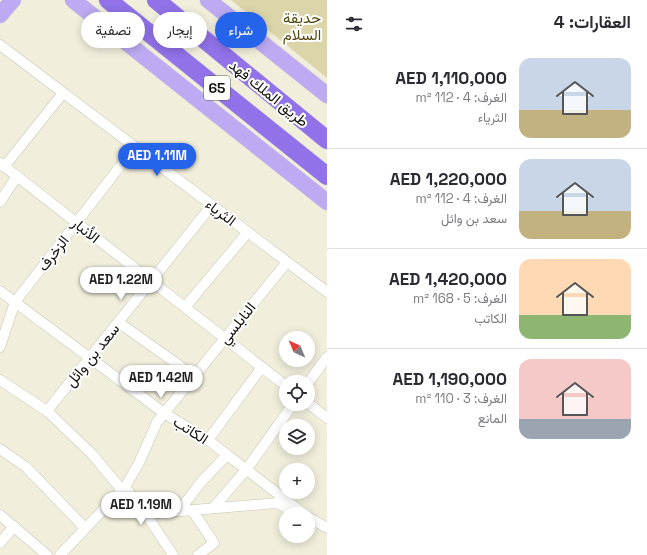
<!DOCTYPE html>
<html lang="ar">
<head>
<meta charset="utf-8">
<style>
	:root { --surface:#fff; --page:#f7f7f7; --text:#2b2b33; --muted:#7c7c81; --line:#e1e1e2; --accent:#2563eb }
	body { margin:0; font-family:"Space Grotesk",Vazirmatn,sans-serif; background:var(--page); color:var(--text); direction:rtl; height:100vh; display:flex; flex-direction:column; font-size:15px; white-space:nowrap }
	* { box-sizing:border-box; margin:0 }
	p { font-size:13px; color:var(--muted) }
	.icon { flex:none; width:22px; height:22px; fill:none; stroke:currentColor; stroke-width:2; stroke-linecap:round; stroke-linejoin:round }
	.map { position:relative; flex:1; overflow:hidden; direction:ltr }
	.sheet { display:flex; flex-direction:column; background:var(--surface); width:320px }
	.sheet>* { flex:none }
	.top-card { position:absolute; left:12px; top:12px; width:255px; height:36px; direction:rtl; display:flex; gap:8px }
	.needle { width:26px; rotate:316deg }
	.buttons { position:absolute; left:279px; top:331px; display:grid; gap:8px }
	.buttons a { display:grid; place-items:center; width:36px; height:36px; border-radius:50%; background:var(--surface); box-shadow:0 2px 10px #0003; font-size:20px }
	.price { position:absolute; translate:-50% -34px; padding:0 9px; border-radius:14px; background:#fff; color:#222; font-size:13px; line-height:26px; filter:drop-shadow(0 1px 2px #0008) }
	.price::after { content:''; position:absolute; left:50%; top:24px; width:12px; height:9px; margin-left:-6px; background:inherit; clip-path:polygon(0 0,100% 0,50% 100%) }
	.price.on { background:var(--accent); color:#fff }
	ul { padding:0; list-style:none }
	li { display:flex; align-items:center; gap:12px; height:100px; padding:0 16px }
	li+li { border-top:1px solid var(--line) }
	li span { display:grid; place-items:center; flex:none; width:112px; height:80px; border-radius:12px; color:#555 }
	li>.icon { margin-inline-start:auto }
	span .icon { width:48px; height:48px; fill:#fffc; stroke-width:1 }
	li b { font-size:17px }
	h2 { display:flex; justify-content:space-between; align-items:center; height:48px; padding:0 16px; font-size:17px }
	.chip { padding:0 14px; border-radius:18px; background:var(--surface); box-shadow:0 2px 10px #0003; font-size:14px; line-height:36px }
	.chip.on { background:var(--accent); color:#fff }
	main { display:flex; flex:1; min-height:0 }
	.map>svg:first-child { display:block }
	.green { fill:#ddd5aa }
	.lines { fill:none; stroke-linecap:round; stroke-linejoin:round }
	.minor-casing { stroke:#c7c5b3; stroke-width:11 }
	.primary-casing { stroke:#d5d4d3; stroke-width:17 }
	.motorway-casing { stroke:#d5d4d3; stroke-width:19 }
	.minor { stroke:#fff; stroke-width:10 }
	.primary { stroke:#bdaaf2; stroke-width:16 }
	.motorway { stroke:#9172e9; stroke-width:18 }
	.labels { text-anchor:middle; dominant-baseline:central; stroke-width:4; stroke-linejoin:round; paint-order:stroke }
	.shield { fill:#fff; stroke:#5a5955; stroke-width:1 }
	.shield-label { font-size:14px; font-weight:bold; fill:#13120c }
	.park-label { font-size:15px; fill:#51480f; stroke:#fff }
	.street-label { font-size:15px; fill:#13120c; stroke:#fff }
</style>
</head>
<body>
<main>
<section class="sheet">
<h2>العقارات: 4<svg class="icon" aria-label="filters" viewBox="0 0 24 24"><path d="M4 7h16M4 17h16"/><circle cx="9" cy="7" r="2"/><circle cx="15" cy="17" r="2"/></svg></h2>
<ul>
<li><span style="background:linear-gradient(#c9d6e8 65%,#c2b280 0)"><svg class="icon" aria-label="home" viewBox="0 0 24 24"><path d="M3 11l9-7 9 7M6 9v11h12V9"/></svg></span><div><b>AED 1,110,000</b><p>الغرف: 4 · 112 m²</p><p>الثرياء</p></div></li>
<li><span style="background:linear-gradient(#c9d6e8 65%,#c2b280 0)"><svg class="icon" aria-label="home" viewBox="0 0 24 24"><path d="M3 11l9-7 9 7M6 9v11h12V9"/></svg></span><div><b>AED 1,220,000</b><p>الغرف: 4 · 112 m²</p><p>سعد بن وائل</p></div></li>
<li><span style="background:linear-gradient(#ffd9b3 70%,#8fb573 0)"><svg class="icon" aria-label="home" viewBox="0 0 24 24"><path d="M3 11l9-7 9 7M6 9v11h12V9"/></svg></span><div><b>AED 1,420,000</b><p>الغرف: 5 · 168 m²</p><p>الكاتب</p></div></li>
<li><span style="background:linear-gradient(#f6c9c9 75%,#9aa5b1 0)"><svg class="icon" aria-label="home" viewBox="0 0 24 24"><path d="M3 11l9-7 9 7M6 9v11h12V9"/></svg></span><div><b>AED 1,190,000</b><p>الغرف: 3 · 110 m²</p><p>المانع</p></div></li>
</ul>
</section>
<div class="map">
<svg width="327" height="555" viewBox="0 0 327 555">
	<rect width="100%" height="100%" fill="#f1eedc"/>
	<!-- green -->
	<path class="green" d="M231,0H327V78Z"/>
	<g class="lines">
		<defs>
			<g id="minor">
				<path d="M0,45L327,292"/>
				<path d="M0,163L286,386"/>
				<path d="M4,167L63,93"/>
				<path d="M0,202L17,176"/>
				<path d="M0,291L164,413L208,440L304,514"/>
				<path d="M185,307L248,232"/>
				<path d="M118,322L194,376"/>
				<path d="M0,347L15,302L135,147"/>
				<path d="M0,380L47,411L92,454L121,489"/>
				<path d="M308,383L327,357"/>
				<path d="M308,403L327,418"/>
				<path d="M47,411L212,205"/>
				<path d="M208,440L262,367"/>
				<path d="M0,449L26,467L85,528"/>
				<path d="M125,487L146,514L173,555"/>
				<path d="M214,507L246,470L293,404"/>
				<path d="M192,510L214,543L198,555"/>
				<path d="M179,511L202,481L227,455"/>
				<path d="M146,514L277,503L294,512"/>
				<path d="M0,515L47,555"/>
				<path d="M308,517L327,528"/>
				<path d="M0,543L14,526"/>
				<path d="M60,555L125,487L139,463L157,422L287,262"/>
			</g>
			<g id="primary">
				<path d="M73,0L327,202"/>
				<path d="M208,0L327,95"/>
				<path d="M0,15L13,0"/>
			</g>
			<g id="motorway">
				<path d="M108,0L327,176"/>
				<path d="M156,0L327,140"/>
			</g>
		</defs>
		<!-- minor casing -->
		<use href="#minor" class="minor-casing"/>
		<!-- primary casing -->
		<use href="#primary" class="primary-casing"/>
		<!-- motorway casing -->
		<use href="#motorway" class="motorway-casing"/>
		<!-- minor -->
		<use href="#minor" class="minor"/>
		<!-- primary -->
		<use href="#primary" class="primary"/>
		<!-- motorway -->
		<use href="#motorway" class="motorway"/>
	</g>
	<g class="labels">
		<!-- shield labels -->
		<rect class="shield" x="204" y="76" width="26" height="24" rx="3"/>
		<g class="shield-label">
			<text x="217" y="88">65</text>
		</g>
		<!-- park labels -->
		<g class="park-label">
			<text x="302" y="17">حديقة<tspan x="302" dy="17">السلام</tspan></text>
		</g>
		<!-- street labels -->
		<g class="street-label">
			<text transform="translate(269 93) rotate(39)">طريق الملك فهد</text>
			<text transform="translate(221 212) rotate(37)">الثرياء</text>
			<text transform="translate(86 230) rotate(39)">الأنبار</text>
			<text transform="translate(53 253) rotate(-52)">الزخرف</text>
			<text transform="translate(237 323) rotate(-51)">النابلسي</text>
			<text transform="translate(92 355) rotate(-51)">سعد بن وائل</text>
			<text transform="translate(191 430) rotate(33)">الكاتب</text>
		</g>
	</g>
</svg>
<div class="buttons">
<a><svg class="needle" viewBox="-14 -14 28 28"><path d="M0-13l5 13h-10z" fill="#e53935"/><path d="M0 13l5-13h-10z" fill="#7c7c81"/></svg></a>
<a><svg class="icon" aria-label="locate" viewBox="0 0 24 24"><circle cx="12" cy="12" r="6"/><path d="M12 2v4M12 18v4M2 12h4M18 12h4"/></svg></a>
<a><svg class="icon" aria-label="layers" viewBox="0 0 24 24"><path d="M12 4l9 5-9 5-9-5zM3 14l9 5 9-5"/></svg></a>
<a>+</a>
<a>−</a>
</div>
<b class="price on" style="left:157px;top:177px">AED 1.11M</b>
<b class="price" style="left:121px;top:301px">AED 1.22M</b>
<b class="price" style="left:161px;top:399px">AED 1.42M</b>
<b class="price" style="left:141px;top:526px">AED 1.19M</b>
<div class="top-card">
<a class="chip on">شراء</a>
<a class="chip">إيجار</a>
<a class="chip">تصفية</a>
</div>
</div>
</main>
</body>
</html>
